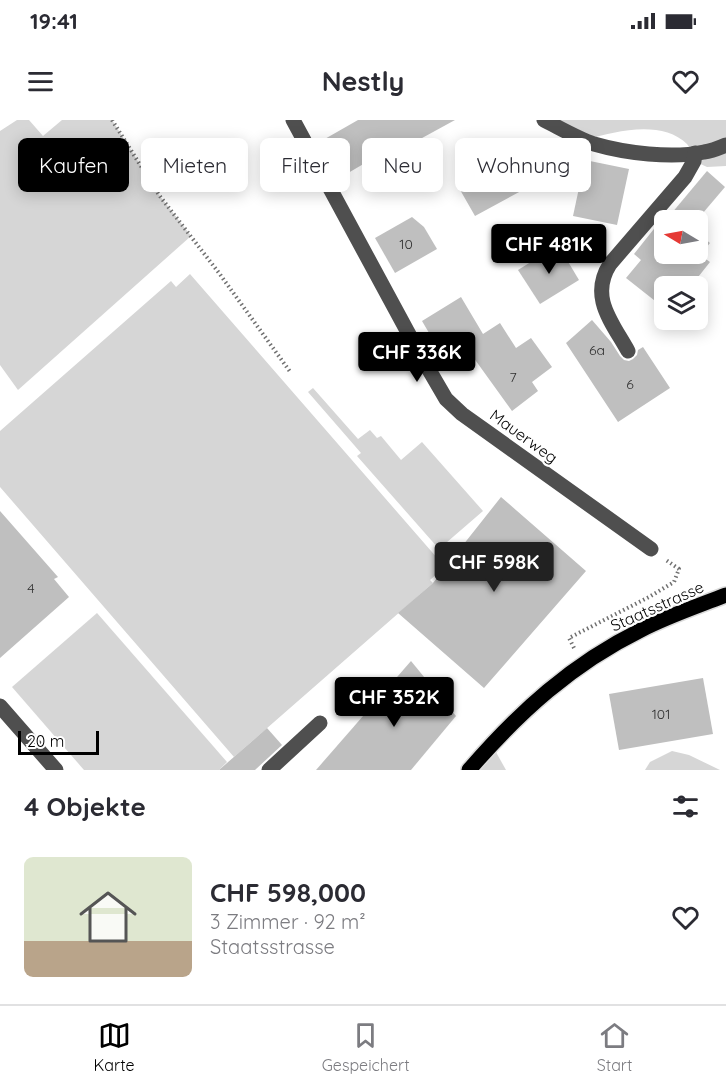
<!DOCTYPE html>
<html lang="de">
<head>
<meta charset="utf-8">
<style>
	:root { --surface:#fff; --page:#f7f7f7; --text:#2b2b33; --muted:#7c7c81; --line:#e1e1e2; --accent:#000 }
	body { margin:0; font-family:Quicksand,sans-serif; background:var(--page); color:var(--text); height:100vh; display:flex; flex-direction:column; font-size:22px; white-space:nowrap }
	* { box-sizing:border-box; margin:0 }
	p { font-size:20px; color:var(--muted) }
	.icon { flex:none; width:33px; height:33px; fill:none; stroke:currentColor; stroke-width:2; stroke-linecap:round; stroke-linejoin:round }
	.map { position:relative; height:650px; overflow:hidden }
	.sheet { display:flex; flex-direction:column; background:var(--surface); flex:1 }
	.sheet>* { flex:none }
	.banner { position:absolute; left:18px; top:18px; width:690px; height:54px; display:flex; gap:12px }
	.needle { width:39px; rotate:280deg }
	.fabs { position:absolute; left:654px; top:90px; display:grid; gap:12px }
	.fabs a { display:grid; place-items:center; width:54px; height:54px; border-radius:9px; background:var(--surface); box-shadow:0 3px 15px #0003; font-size:30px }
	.scale { position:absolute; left:18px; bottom:15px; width:81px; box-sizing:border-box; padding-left:6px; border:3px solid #000; border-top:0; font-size:16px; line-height:21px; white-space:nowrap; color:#000; -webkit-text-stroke:4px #fff; paint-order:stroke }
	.price { position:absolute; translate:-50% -51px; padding:0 14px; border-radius:6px; background:var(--accent); color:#fff; font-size:20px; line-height:39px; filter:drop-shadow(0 2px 3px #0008) }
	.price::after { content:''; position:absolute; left:50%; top:36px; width:18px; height:14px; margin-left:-9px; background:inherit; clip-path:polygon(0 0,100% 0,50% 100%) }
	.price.selected { background:#222; color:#fff }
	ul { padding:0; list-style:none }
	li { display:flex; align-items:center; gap:18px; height:150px; padding:0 24px }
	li+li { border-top:2px solid var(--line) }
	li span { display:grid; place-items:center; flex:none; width:168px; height:120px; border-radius:9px; color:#555 }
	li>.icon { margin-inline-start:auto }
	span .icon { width:72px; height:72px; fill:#fffc; stroke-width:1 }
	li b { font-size:26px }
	h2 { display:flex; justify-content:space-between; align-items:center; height:72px; padding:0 24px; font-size:26px }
	.chip { padding:0 21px; border-radius:9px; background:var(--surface); box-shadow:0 3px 15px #0003; font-size:21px; line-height:54px }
	.chip.selected { background:var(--accent); color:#fff }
	.status { display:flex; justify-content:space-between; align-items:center; height:42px; padding:0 30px; background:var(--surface); direction:ltr }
	.status svg { height:16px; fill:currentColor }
	header { display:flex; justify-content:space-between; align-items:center; height:78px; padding:0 24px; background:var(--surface); font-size:27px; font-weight:700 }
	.menu { display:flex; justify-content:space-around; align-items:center; height:84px; border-top:2px solid var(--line); background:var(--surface); font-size:16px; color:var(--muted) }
	.menu a { display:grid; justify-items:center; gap:3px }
	.menu .selected { color:var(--accent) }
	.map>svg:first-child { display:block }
	.green { fill:#d6d6d6 }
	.building { fill:#bfbfbf }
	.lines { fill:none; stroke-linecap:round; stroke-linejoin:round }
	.major-casing { stroke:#dbdbdb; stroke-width:18 }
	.path { stroke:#717171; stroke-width:4; stroke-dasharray:1.5 3; stroke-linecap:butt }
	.minor { stroke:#4f4f4f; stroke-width:15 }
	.major { stroke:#000; stroke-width:15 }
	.labels { text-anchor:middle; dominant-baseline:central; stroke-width:4.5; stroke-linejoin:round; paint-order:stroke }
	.number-label { font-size:14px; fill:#303030 }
	.street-label { font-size:16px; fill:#000; stroke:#fff }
</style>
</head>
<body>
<div class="status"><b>19:41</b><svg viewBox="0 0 49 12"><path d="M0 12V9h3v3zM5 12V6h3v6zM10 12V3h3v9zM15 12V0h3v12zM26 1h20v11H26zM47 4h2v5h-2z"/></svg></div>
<header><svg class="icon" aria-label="menu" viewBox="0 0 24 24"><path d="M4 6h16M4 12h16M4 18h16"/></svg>Nestly<svg class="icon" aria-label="heart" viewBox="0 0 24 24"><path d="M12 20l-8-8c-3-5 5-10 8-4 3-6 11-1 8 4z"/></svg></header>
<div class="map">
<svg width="726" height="650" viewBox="0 0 726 650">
	<rect width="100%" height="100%" fill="#fff"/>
	<!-- green -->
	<g class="green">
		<path d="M17,0H29L43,16L62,0H112L159,75L191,116L18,270L0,245V11Z"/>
		<path d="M544,0H726V46L707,47L694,41C694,33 692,31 687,24C663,0 617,10 586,20Z"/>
		<path d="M190,154L445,447L430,460L433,463L234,637L0,367V311L171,161L176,167Z"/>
		<path d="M313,268L358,319L370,310L377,318L381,316L401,340L422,322L483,391L439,429L357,336L361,333L308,272Z"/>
		<path d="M97,493L227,642L219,650H84L12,567Z"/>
		<path d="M492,625L506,650H469Z"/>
		<path d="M672,631L689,635L720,650H645L650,642Z"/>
	</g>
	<!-- building -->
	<g class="building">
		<path d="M358,0H455L402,29L394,45L377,36L343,56L323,20Z"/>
		<path d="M508,31L511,37L517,34L534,64L475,96L455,61Z"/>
		<path d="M585,40L629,49L617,105L573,96Z"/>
		<path d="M707,51L725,67L697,100H666Z"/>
		<path d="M412,97L424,107L437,129L395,153L375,118Z"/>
		<path d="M661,100L664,102V134H698V113L710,123L700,135L710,142L691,166H664V188L626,158L641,140L634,134Z"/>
		<path d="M558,125L579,160L540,184L518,150Z"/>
		<path d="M461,177L483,214L500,203L516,228L531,218L552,247L532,262L538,271L512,291L463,223L442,235L422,201Z"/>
		<path d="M592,200L611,222L620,236L624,240L629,241L633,239L637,235L638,230L643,227L670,268L618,302L566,223Z"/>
		<path d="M501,377L586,451L484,568L398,493L433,463Z"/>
		<path d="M0,391L58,457L54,459L69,477L0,538Z"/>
		<path d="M411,541L456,596L411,650H316Z"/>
		<path d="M703,558L713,614L619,630L609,574Z"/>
		<path d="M267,608L282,625L255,650H219Z"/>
	</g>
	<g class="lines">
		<defs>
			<path id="major" d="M469,650C519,592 572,544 641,510C668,496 698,486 726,475"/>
		</defs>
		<!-- major casing -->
		<use href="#major" class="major-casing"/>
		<!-- path -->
		<g class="path">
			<path d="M112,0L159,75L219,153L291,253"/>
			<path d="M574,528L569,518L649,477L674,462L679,449L666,440"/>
		</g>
		<!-- minor -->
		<g class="minor">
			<path d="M293,0L418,231L446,279L462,294L651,429"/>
			<path d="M544,0C560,8 577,18 594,24C625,33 672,39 704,32C712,31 719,28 726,25"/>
			<path d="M628,231C612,202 589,177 610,144L685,57L694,41L695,33"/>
			<path d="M0,586L56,650"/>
			<path d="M269,650L320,603"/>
		</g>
		<!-- major -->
		<use href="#major" class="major"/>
	</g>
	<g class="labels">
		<!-- number labels -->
		<g class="number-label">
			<text x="406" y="124">10</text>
			<text x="597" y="230">6a</text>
			<text x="513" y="257">7</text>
			<text x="630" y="264">6</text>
			<text x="31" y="468">4</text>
			<text x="661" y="594">101</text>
		</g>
		<!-- street labels -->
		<g class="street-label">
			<text transform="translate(524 316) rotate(36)">Mauerweg</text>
			<text transform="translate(657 486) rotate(-24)">Staatsstrasse</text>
		</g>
	</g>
</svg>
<div class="fabs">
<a><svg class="needle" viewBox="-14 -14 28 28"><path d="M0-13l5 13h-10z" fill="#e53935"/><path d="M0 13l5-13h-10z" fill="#7c7c81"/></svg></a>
<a><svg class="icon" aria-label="layers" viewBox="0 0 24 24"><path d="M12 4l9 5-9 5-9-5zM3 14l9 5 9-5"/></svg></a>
</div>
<div class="scale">20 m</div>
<b class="price" style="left:549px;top:155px">CHF 481K</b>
<b class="price" style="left:417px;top:263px">CHF 336K</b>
<b class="price selected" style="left:494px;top:473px">CHF 598K</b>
<b class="price" style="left:394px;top:608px">CHF 352K</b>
<div class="banner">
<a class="chip selected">Kaufen</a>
<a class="chip">Mieten</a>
<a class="chip">Filter</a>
<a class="chip">Neu</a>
<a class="chip">Wohnung</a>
</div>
</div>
<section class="sheet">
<h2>4 Objekte<svg class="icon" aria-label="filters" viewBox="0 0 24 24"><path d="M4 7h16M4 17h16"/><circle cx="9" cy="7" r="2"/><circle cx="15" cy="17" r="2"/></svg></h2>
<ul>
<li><span style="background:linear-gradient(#dfe7d0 70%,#b9a48a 0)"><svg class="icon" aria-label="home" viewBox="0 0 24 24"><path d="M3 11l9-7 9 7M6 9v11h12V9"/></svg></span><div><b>CHF 598,000</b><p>3 Zimmer · 92 m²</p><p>Staatsstrasse</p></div><svg class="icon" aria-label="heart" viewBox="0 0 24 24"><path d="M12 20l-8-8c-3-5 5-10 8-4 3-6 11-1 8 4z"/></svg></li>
</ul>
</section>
<nav class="menu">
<a class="selected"><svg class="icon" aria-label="map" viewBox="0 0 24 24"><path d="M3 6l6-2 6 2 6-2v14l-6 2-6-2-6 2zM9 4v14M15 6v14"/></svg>Karte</a>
<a><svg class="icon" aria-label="saved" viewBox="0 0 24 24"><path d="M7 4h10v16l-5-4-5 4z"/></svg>Gespeichert</a>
<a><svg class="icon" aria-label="home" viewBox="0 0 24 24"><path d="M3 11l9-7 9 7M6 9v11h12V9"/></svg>Start</a>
</nav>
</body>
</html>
